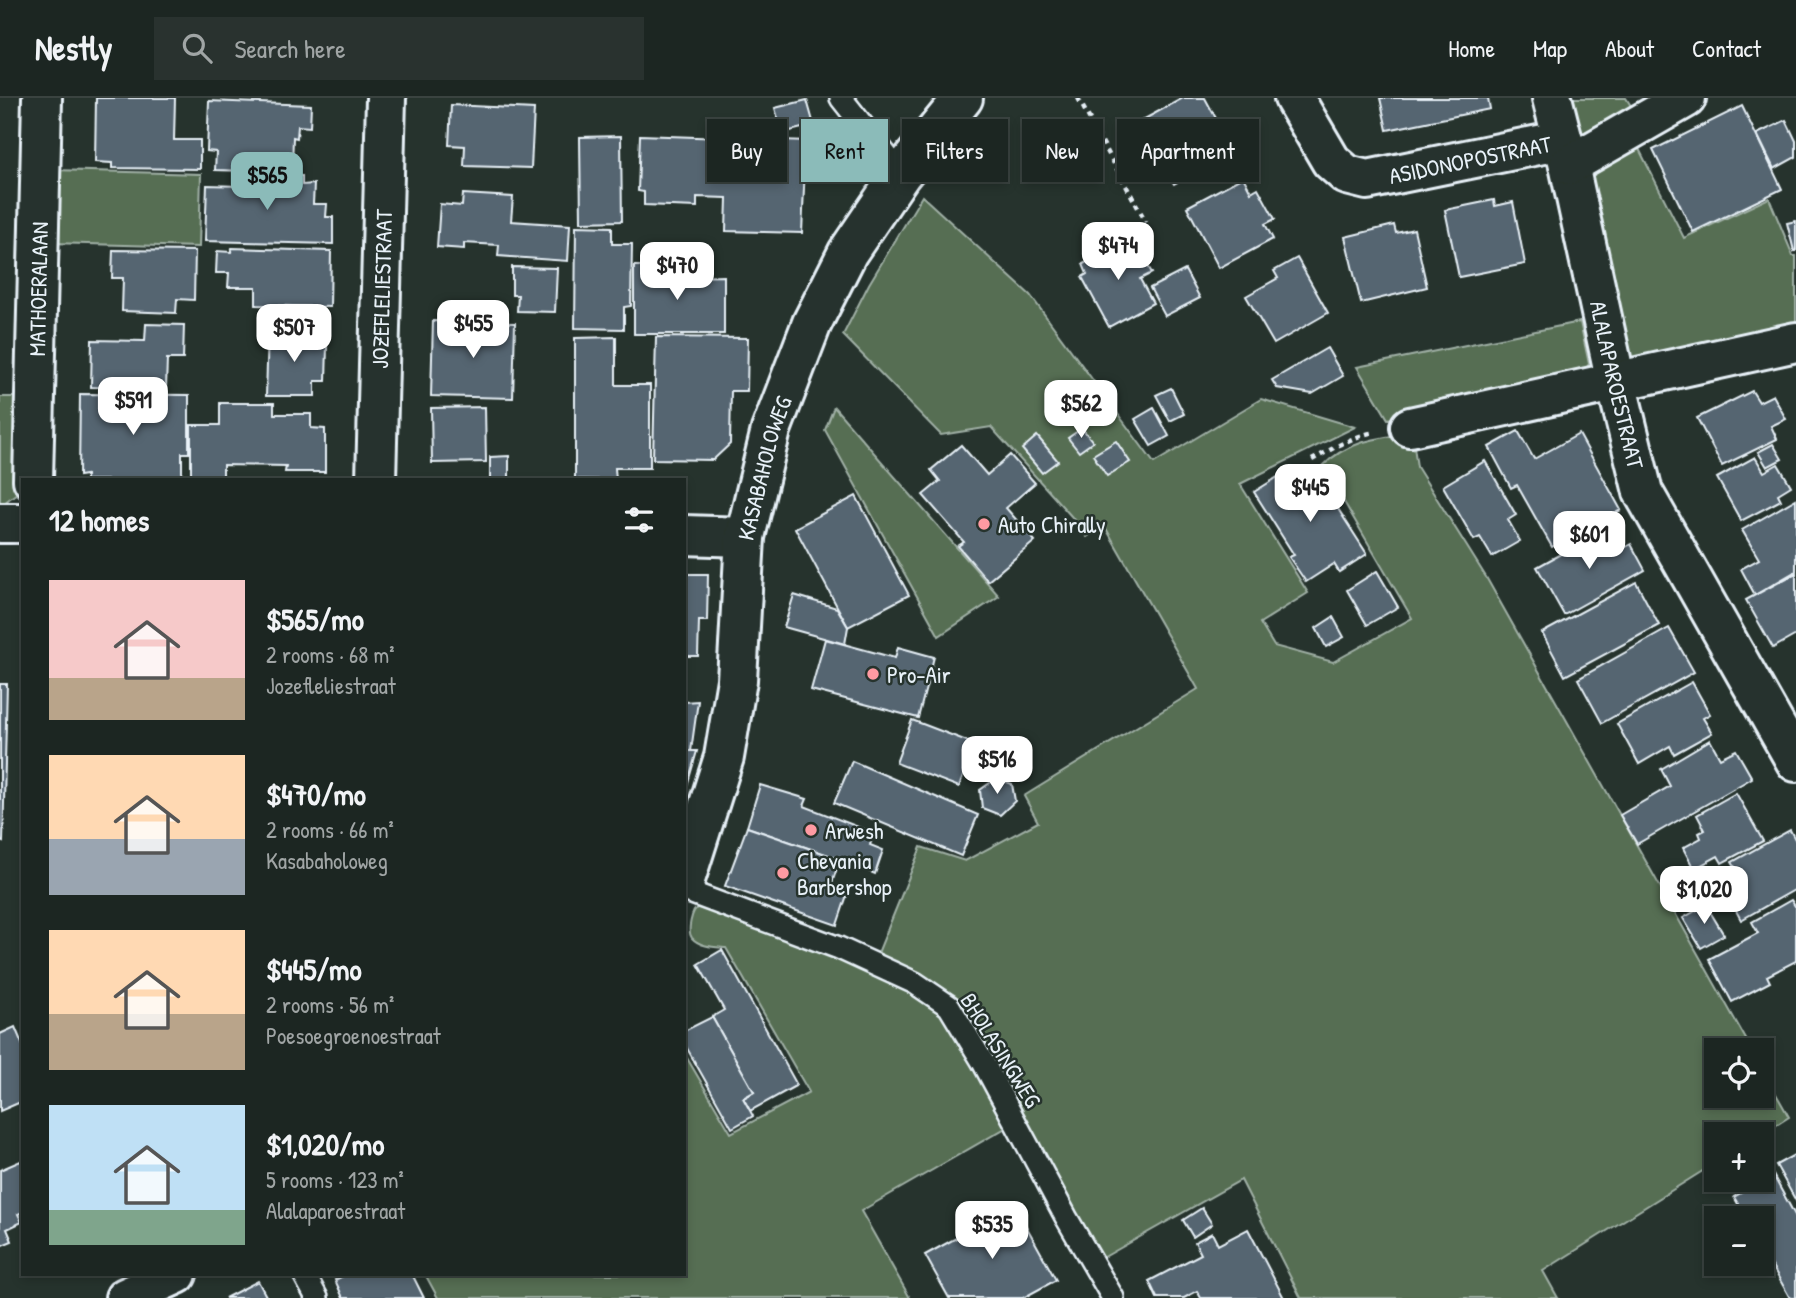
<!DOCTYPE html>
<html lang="en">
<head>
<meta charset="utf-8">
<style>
	:root { --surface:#1c2622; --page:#29322f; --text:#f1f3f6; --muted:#a0a5a5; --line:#3a4340; --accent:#8bbbb9 }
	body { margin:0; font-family:"Patrick Hand",sans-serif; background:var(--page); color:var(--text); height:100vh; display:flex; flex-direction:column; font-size:26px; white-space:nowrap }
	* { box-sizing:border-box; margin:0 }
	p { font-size:23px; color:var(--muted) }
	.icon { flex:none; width:38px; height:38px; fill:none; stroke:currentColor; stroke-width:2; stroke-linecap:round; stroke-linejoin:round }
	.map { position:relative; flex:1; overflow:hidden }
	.sheet { position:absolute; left:21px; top:380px; width:665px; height:798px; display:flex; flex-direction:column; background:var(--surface); border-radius:0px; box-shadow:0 4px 10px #0003,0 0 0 2px var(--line) }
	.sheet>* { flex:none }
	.banner { position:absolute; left:707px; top:21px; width:665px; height:63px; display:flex; gap:14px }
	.controls { position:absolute; left:1704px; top:940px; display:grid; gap:14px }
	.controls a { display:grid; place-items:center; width:70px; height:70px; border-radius:0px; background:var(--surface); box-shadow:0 4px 10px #0003,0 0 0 2px var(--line); font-size:35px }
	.price { position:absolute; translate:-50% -60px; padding:0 16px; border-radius:14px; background:#fff; color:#222; font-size:23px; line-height:46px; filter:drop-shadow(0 2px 4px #0008) }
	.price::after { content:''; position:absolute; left:50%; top:42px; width:21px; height:16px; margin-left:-10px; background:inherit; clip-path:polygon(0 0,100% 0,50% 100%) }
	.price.selected { background:var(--accent); color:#111 }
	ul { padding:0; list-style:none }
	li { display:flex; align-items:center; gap:21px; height:175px; padding:0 28px }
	li span { display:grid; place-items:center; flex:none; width:196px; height:140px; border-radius:0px; color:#555 }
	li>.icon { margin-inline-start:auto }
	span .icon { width:84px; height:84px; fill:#fffc; stroke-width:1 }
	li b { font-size:30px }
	h2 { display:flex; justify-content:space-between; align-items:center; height:84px; padding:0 28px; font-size:30px }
	.tag { padding:0 24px; border-radius:0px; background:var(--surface); box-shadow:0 4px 10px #0003,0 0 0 2px var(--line); font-size:24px; line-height:63px }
	.tag.selected { background:var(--accent); color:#111 }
	header { display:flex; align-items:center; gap:42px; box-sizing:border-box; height:98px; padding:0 35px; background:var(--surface); border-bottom:2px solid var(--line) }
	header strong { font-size:33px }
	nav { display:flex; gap:38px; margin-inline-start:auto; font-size:24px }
	.search { width:490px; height:63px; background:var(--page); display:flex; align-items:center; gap:18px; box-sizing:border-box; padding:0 24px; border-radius:0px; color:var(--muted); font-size:26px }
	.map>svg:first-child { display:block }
	.green { fill:#576e53; stroke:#a0b0a6; stroke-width:2 }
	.building { fill:#556571; stroke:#e8f1f8; stroke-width:2 }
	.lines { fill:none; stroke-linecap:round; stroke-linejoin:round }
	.lane-casing { stroke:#e8f1f8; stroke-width:26 }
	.street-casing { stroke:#e8f1f8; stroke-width:44 }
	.secondary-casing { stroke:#e8f1f8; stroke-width:44 }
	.path { stroke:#e8f1f8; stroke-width:4.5; stroke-dasharray:5 5; stroke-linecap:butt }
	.lane { stroke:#26332d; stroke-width:21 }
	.street { stroke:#26332d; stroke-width:38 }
	.secondary { stroke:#26332d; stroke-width:38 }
	.poi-dot { fill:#ff9aa2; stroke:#26332d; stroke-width:2.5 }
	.labels { text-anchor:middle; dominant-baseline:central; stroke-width:5; stroke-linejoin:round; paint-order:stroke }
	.street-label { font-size:23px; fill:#e8f1f8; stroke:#26332d }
	.poi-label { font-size:23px; fill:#e8f1f8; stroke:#26332d; text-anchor:start }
</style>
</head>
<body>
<header>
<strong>Nestly</strong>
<div class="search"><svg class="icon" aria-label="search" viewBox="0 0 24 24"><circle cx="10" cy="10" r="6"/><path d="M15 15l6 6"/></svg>Search here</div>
<nav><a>Home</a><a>Map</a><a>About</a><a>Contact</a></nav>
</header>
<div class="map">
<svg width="1796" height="1200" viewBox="0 0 1796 1200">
	<rect width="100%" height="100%" fill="#26332d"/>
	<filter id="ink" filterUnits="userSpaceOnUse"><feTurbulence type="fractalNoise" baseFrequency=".0143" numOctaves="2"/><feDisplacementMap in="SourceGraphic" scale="14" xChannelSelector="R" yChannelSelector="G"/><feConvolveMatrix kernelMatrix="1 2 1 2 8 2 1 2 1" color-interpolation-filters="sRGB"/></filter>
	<g filter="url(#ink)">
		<!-- green -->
		<g class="green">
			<path d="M1562,0H1626L1633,11L1583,36L1575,35Z"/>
			<path d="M1635,43L1684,140L1769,100L1793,158H1796V232L1648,263L1632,260L1624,254L1583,72Z"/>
			<path d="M53,72L201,76L199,149L50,145Z"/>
			<path d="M922,98L1030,197L1154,365L1261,301L1355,329L1240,386L1308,495L1260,525L1274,548L1333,564L1412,520L1323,368C1347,343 1379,340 1412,335L1417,369L1486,479L1752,952H1717V998H1762V971L1789,1019L1762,1036H1717V1064L1543,1173L1558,1200H1301L1241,1082L1099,1162L979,937L962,914L921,879L878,855L921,749L965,763L1038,724L1024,698L1198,591L1104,427L1087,439L1071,418L991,329L941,337L843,237L869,186Z"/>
			<path d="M1580,224L1589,266L1584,274L1572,281L1388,321L1357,269Z"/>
			<path d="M0,299H22L19,383L17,395L0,408Z"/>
			<path d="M834,309L999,498L939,538L825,332Z"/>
			<path d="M705,807L886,880C903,888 919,896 933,909C967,940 986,988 1007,1029L861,1113L910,1200H438L425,1176H684V955L731,1035L809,994L726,850C715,849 700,849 692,840C687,834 691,812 699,808C701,807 703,807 705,807Z"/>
		</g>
		<!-- building -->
		<g class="building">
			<path d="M96,0H175L174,42H200V71L112,70V65L95,64Z"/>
			<path d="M1183,0H1205L1225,37L1219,41L1227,57L1174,86L1139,24Z"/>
			<path d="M1380,0H1488L1490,11L1387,32Z"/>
			<path d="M807,2L814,27L782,35L775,10Z"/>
			<path d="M209,3L311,7L310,29L298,28L297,40L293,39L292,68H280V74L215,72L216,54L207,53Z"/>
			<path d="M451,7L534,11L531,70L464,68L465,48L449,47Z"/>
			<path d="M1742,8L1782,91L1693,134L1653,52Z"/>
			<path d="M1786,22L1796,43V59L1774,71L1757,36Z"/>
			<path d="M640,37L835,44L834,68L805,67L802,135L726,133L727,100L697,99V109L644,107V94L638,93Z"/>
			<path d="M621,38L622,123L581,124L580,39Z"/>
			<path d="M242,77L302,78V87L314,86L313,106H327L326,119H333V146L205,143L207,87L242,88Z"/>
			<path d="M1243,79L1251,94L1258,90L1275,121L1265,126L1273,141L1219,170L1187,109Z"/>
			<path d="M463,96L513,99L511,123L570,127L568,163L498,158L499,147L464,145V151L437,149L440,106L462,108Z"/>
			<path d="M1494,102L1495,108L1513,104L1525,166L1459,179L1445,112Z"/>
			<path d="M1796,123V153H1794L1787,125Z"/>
			<path d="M1394,127L1396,135L1414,131L1427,189L1361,205L1345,139Z"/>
			<path d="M576,128L612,129V146H632L631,208L624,209V231L575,230Z"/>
			<path d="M1132,140L1152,175L1140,181L1153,205L1109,229L1082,179L1087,176L1083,166Z"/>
			<path d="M232,150L331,153L330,209L256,207V189H228L229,175H216L217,153L231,154Z"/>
			<path d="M113,152L195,153L194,202L177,201L176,215L122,213L123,180H112Z"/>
			<path d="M1297,160L1328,215L1274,246L1246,198L1278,180L1274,173Z"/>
			<path d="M634,168H695V179L724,178V236H634Z"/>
			<path d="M512,169L557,170L555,214L517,213L518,197H512Z"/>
			<path d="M1185,172L1200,200L1165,218L1150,190Z"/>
			<path d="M433,223L515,225L513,300L431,298Z"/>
			<path d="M146,226L184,227L183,261H167L166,290L91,289L92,242L145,243Z"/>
			<path d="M268,233L315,234V248H327L326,283H315V298H266Z"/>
			<path d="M616,239V287H650V370H615L616,382L575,381V240Z"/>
			<path d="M656,239L748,240L747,293H731L730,346L713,362L653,361Z"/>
			<path d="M1327,250L1343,278L1312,296L1277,290L1272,282Z"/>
			<path d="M1171,290L1184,316L1170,323L1156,297Z"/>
			<path d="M1752,293L1759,304L1773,297L1786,321L1771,328L1777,341L1722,368L1697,320Z"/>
			<path d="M80,296L189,297V355H182V382H86V377L79,378Z"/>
			<path d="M220,305H274V316H311V330L325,331V374H285L286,368L223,367V382H191V327H220Z"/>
			<path d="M485,309L486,364L432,365L431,310Z"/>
			<path d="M1154,310L1169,338L1151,348L1135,321Z"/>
			<path d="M1082,330L1093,344L1079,354L1068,340Z"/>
			<path d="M1518,333L1534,361L1579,336L1621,412L1552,449L1517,387L1511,390L1489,349Z"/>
			<path d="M1037,338L1058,363L1042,375L1022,351Z"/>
			<path d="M1116,343L1130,364L1107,378L1093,357Z"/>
			<path d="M1773,346L1782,361L1767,369L1758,354Z"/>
			<path d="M961,347L987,377L1010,357L1035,385L1006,410L1035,443L988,483L958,448L964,444L923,397L940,383L931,372Z"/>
			<path d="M509,358V382H490V359Z"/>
			<path d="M1755,359L1764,374L1778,366L1791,388L1778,396L1781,402L1741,423L1717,380Z"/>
			<path d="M1485,363L1516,417L1508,422L1520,443L1492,459L1480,439L1474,442L1443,388Z"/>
			<path d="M1292,370L1301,384L1315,375L1367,456L1339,474L1334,466L1306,484L1289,459L1294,457L1254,394Z"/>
			<path d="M856,398L909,497L848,529L795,430Z"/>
			<path d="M1796,401V473L1755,497L1741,471L1759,461L1742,432Z"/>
			<path d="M1606,431L1618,453L1631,446L1645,472L1564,517L1537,469Z"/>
			<path d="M1377,473L1398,509L1367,527L1347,492Z"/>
			<path d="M1796,475V537L1773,550L1746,502Z"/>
			<path d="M684,476H708L707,523H699L698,558H684Z"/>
			<path d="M1636,484L1659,527L1565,578L1542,535Z"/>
			<path d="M794,497L837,510L848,529L845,546L784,529Z"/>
			<path d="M1333,519L1344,539L1326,549L1316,530Z"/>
			<path d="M1669,530L1694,574L1602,625L1578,581Z"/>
			<path d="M825,541L895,560L898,549L934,559L918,620L811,592Z"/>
			<path d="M1692,584L1710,616L1703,620L1712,635L1674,656L1670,648L1639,666L1617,626Z"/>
			<path d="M0,586H7L3,744L0,743Z"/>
			<path d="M698,603L691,653H697L684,698V604Z"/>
			<path d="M912,622L975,646L959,689L896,665Z"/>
			<path d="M1710,642L1720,660L1736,652L1752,680L1637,746L1620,717L1670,688L1661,671Z"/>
			<path d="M852,663L978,717L961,758L834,705Z"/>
			<path d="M997,680L1012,686L1015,703L1000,717L982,710L980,692Z"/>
			<path d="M760,687L807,701L804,708L874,735L870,747L883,752L875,776L840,761L747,729Z"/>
			<path d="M1736,695L1763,743L1722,765L1718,758L1694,771L1683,750L1701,740L1699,735L1705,732L1697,717Z"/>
			<path d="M747,729L840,761L830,791L847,797L837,827L725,788Z"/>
			<path d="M1790,732L1796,743V791L1741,822L1723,789L1741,779L1732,764Z"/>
			<path d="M1791,802L1795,808H1796V863L1767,878L1770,884L1732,904L1709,861L1758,835L1752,824Z"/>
			<path d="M1706,807L1724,837L1701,850L1683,820Z"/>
			<path d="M722,852L797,987L750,1013L743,1000L754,994L712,919L724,912L698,866Z"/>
			<path d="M712,919L754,994L743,1000L753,1018L732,1030L684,945V933Z"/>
			<path d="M15,929L23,948V1003L0,1013V936Z"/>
			<path d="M1796,1056V1103L1776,1067Z"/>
			<path d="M23,1062V1114L18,1116L22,1124L7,1131L12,1143L0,1148V1072Z"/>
			<path d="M1773,1077L1796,1119V1200H1790L1762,1150V1120H1746L1734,1099Z"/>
			<path d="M1015,1108L1056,1182L1023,1200H949L925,1157Z"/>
			<path d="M1202,1110L1212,1126L1193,1139L1183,1122Z"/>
			<path d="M1248,1131L1284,1200H1201L1197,1193L1184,1200H1157L1149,1183L1201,1156L1195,1144L1212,1135L1218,1147Z"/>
			<path d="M347,1176H412L424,1200H343L335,1182Z"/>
			<path d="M258,1183L267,1200H225Z"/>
		</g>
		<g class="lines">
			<defs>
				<g id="lane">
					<path d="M841,0L901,76"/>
					<path d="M684,792L839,850L915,885L949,908L983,964L1066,1119L1113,1200"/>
					<path d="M304,1176L317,1200"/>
				</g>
				<g id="street">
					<path id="s1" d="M1294,0L1331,63L1347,77L1367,82L1563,42"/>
					<path id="s2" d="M1552,0L1569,67L1616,284L1643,394L1796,664"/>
					<path d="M1569,67L1686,0"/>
					<path d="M1410,329L1796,244"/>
					<path id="s3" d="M33,382L42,0"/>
					<path id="s4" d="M376,382L386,0"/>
				</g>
				<g id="secondary">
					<path d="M0,425H23"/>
					<path d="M684,437L745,439"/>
					<path id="s5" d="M684,785L724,659L737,582L745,439L771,332L812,225L848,154L901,76L963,0"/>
					<path d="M125,1200L177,1176"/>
				</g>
			</defs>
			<!-- lane casing -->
			<use href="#lane" class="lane-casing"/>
			<!-- street casing -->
			<use href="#street" class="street-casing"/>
			<!-- secondary casing -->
			<use href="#secondary" class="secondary-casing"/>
			<!-- path -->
			<g class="path">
				<path d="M1078,0L1146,124"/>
				<path d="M1312,362C1332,351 1353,338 1375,334"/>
			</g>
			<!-- lane -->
			<use href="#lane" class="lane"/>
			<!-- street -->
			<use href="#street" class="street"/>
			<!-- secondary -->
			<use href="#secondary" class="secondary"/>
		</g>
	</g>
	<!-- markers -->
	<g class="poi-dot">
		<circle cx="984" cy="426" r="7"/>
		<circle cx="873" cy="576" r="7"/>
		<circle cx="811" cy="732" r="7"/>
		<circle cx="783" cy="775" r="7"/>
	</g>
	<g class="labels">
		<!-- street labels -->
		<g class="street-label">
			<text stroke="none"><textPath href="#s1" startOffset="220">ASIDONOPOSTRAAT</textPath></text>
			<text stroke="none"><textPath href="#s3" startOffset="191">MATHOERALAAN</textPath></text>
			<text stroke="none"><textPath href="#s4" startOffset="191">JOZEFLELIESTRAAT</textPath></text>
			<text stroke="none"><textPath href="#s2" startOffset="294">ALALAPAROESTRAAT</textPath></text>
			<text stroke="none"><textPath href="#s5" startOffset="425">KASABAHOLOWEG</textPath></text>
			<text transform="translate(1001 952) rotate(58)">BHOLASINGWEG</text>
		</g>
		<!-- poi labels -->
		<g class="poi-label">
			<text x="998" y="426">Auto Chirally</text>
			<text x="887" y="576">Pro-Air</text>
			<text x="825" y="732">Arwesh</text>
			<text x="797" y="762">Chevania<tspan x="797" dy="26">Barbershop</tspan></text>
		</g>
	</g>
</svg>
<div class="controls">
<a><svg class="icon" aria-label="locate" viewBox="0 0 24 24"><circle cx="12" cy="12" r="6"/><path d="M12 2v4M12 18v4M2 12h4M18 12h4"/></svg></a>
<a>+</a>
<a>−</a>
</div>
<b class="price selected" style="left:267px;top:114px">$565</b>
<b class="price" style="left:1118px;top:184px">$474</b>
<b class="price" style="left:677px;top:204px">$470</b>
<b class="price" style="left:473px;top:262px">$455</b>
<b class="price" style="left:294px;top:266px">$507</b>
<b class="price" style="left:133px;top:339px">$591</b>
<b class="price" style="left:1081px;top:342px">$562</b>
<b class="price" style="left:1310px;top:426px">$445</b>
<b class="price" style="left:1589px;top:473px">$601</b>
<b class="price" style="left:997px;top:698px">$516</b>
<b class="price" style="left:1704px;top:828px">$1,020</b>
<b class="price" style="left:992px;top:1163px">$535</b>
<div class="banner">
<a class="tag">Buy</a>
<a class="tag selected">Rent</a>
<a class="tag">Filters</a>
<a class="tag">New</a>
<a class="tag">Apartment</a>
</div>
<section class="sheet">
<h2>12 homes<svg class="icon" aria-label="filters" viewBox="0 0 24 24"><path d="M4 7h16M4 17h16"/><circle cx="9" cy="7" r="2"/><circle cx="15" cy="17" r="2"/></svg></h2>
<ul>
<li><span style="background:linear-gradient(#f6c9c9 70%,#b9a48a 0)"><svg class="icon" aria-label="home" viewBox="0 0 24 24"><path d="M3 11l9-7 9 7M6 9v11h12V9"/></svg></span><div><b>$565/mo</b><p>2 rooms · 68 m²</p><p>Jozefleliestraat</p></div></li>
<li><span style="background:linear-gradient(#ffd9b3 60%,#9aa5b1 0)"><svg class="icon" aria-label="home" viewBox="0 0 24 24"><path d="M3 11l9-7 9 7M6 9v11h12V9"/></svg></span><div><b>$470/mo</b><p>2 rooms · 66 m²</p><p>Kasabaholoweg</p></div></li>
<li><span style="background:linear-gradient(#ffd9b3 60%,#b9a48a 0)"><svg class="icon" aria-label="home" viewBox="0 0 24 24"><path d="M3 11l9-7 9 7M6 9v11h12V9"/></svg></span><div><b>$445/mo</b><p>2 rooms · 56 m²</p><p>Poesoegroenoestraat</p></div></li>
<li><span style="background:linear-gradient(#bfe0f5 75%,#7fa58c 0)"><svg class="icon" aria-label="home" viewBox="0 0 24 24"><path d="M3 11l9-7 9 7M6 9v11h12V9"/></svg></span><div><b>$1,020/mo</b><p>5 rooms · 123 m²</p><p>Alalaparoestraat</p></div></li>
</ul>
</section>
</div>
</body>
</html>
